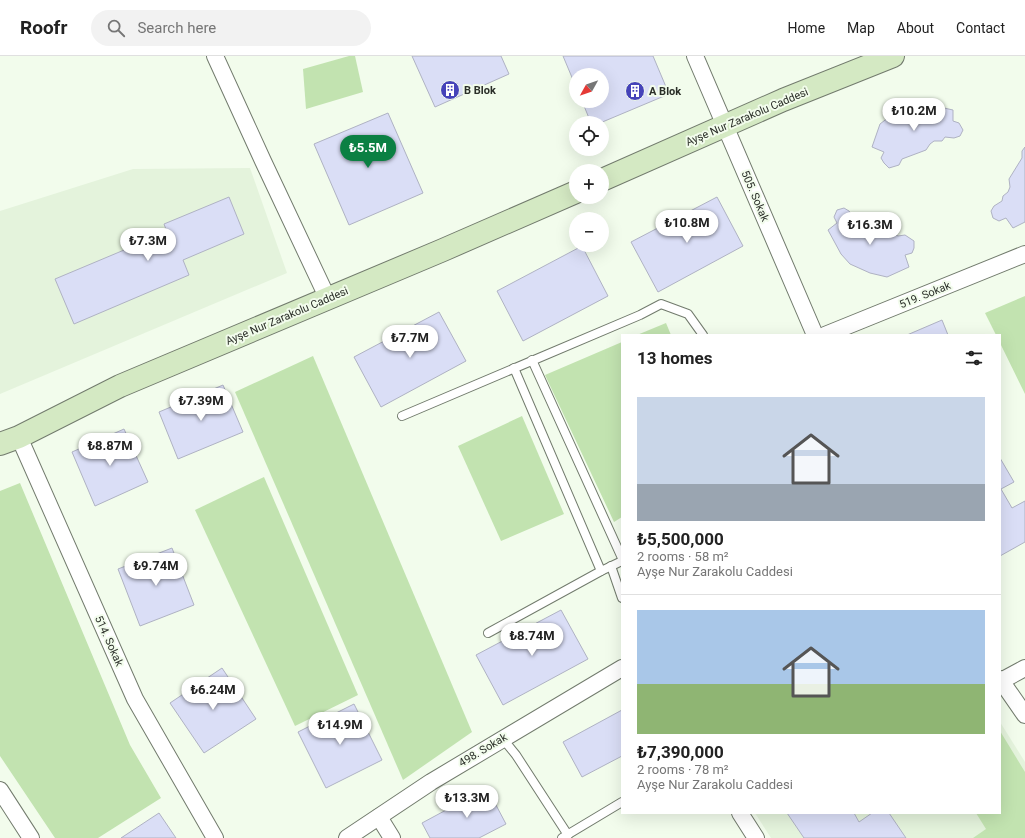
<!DOCTYPE html>
<html lang="en">
<head>
<meta charset="utf-8">
<style>
	:root { --surface:#fff; --page:#f2f2f2; --text:#222; --muted:#767676; --line:#e0e0e0; --accent:#0b8043 }
	body { margin:0; font-family:Roboto,sans-serif; background:var(--page); color:var(--text); height:100vh; display:flex; flex-direction:column; font-size:15px; white-space:nowrap }
	* { box-sizing:border-box; margin:0 }
	p { font-size:13px; color:var(--muted) }
	.icon { flex:none; width:22px; height:22px; fill:none; stroke:currentColor; stroke-width:2; stroke-linecap:round; stroke-linejoin:round }
	.map { position:relative; flex:1; overflow:hidden }
	.details { position:absolute; left:621px; top:278px; width:380px; height:480px; display:flex; flex-direction:column; background:var(--surface); border-radius:0px; box-shadow:0 4px 16px #0002 }
	.details>* { flex:none }
	.needle { width:26px; rotate:230deg }
	.controls { position:absolute; left:569px; top:12px; display:grid; gap:8px }
	.controls a { display:grid; place-items:center; width:40px; height:40px; border-radius:50%; background:var(--surface); box-shadow:0 4px 16px #0002; font-size:20px }
	.price { position:absolute; translate:-50% -34px; padding:0 9px; border-radius:14px; background:#fff; color:#222; font-size:13px; line-height:26px; filter:drop-shadow(0 1px 2px #0008) }
	.price::after { content:''; position:absolute; left:50%; top:24px; width:12px; height:9px; margin-left:-6px; background:inherit; clip-path:polygon(0 0,100% 0,50% 100%) }
	.price.on { background:var(--accent); color:#fff }
	ul { padding:0; list-style:none }
	li { display:grid; align-content:center; gap:8px; height:212px; padding:0 16px }
	li+li { border-top:1px solid var(--line) }
	li span { display:grid; place-items:center; height:124px; border-radius:0px; color:#555 }
	li>.icon { margin-inline-start:auto }
	span .icon { width:72px; height:72px; fill:#fffc; stroke-width:1 }
	li b { font-size:17px }
	h2 { display:flex; justify-content:space-between; align-items:center; height:48px; padding:0 16px; font-size:17px }
	header { display:flex; align-items:center; gap:24px; box-sizing:border-box; height:56px; padding:0 20px; background:var(--surface); border-bottom:1px solid var(--line) }
	header strong { font-size:19px }
	nav { display:flex; gap:22px; margin-inline-start:auto; font-size:14px }
	.search { width:280px; height:36px; background:var(--page); display:flex; align-items:center; gap:10px; box-sizing:border-box; padding:0 14px; border-radius:22px; color:var(--muted); font-size:15px }
	.map>svg:first-child { display:block }
	.built { fill:#e4f3dc }
	.green { fill:#c2e3b0 }
	.building { fill:#dadef6; stroke:#afb2c3 }
	.lines { fill:none; stroke-linecap:round; stroke-linejoin:round }
	.lane-casing { stroke:#727b6d; stroke-width:10 }
	.street-casing { stroke:#727b6d; stroke-width:18 }
	.secondary-casing { stroke:#727b6d; stroke-width:24 }
	.lane { stroke:#fff; stroke-width:8 }
	.street { stroke:#fff; stroke-width:16 }
	.secondary { stroke:#d4e9c3; stroke-width:22 }
	.labels { text-anchor:middle; dominant-baseline:central; stroke-width:4; stroke-linejoin:round; paint-order:stroke }
	.poi-label { font-size:11px; font-weight:bold; fill:#2b2f29; stroke:#f2fcec; text-anchor:start }
	.street-label { font-size:11px; fill:#2b2f29; stroke:#f2fcec }
</style>
</head>
<body>
<header>
<strong>Roofr</strong>
<div class="search"><svg class="icon" aria-label="search" viewBox="0 0 24 24"><circle cx="10" cy="10" r="6"/><path d="M15 15l6 6"/></svg>Search here</div>
<nav><a>Home</a><a>Map</a><a>About</a><a>Contact</a></nav>
</header>
<div class="map">
<svg width="1025" height="782" viewBox="0 0 1025 782">
	<rect width="100%" height="100%" fill="#f2fcec"/>
	<!-- built -->
	<g class="built">
		<path d="M250,112L287,217L0,338V155L133,113Z"/>
		<path d="M1000,666L1025,706V782H771L755,757H1000Z"/>
	</g>
	<!-- green -->
	<g class="green">
		<path d="M349,0H355L363,36L306,53L303,13Z"/>
		<path d="M1025,240V338L1000,287V279H996L985,257Z"/>
		<path d="M666,267L671,279H637Z"/>
		<path d="M622,286V461L614,466L545,319Z"/>
		<path d="M313,300L472,676L403,724L235,336Z"/>
		<path d="M522,360L564,458L501,485L458,390Z"/>
		<path d="M264,421L358,639L295,670L195,454Z"/>
		<path d="M20,427L130,689L161,742L98,782H55L0,700V435Z"/>
		<path d="M1000,675L1025,716V782H973L986,773L976,757H1000Z"/>
	</g>
	<!-- building -->
	<g class="building">
		<path d="M412,0H501L509,18L435,51Z"/>
		<path d="M563,0H653L669,38L600,67H591L582,45H602V19H576V31Z"/>
		<path d="M913,48H926L953,54V65L959,67L963,74L960,80L954,82L945,81L942,85H934L930,88L926,94L902,103L899,109L889,112L884,107L881,102L884,96L872,91L880,68L894,57Z"/>
		<path d="M388,57L423,137L349,169L314,88Z"/>
		<path d="M1025,91V166L1013,172L1006,162L999,165L993,162L991,155L994,150L1002,145L1003,140L1008,136L1010,131L1009,123L1022,102V95Z"/>
		<path d="M229,141L244,178L183,204L189,219L74,268L55,223L167,176L164,168Z"/>
		<path d="M717,141L743,190L658,236L631,186Z"/>
		<path d="M844,152L849,155L854,162L859,163L864,168L869,170L877,169L898,180L905,179L914,185V192L912,197L905,199L909,211L887,221L870,217L850,208L841,198L828,174L837,167L834,161L837,154Z"/>
		<path d="M582,190L608,240L523,285L497,235Z"/>
		<path d="M439,256L466,305L381,351L354,301Z"/>
		<path d="M942,264L948,279H907Z"/>
		<path d="M223,329L243,376L178,403L159,356Z"/>
		<path d="M124,373L148,426L95,450L72,396Z"/>
		<path d="M1000,402L1014,426L1001,433L1012,452L1025,445V486L1000,500Z"/>
		<path d="M172,492L194,549L140,570L118,513Z"/>
		<path d="M561,554L588,603L503,649L476,599Z"/>
		<path d="M222,612L256,663L204,697L170,647Z"/>
		<path d="M354,648L382,704L326,732L298,676Z"/>
		<path d="M622,654V700L582,721L563,686Z"/>
		<path d="M487,732L506,768L479,782H430L422,767Z"/>
		<path d="M159,757L176,782H121Z"/>
		<path d="M787,757H854L859,766L872,757H889L906,782H804Z"/>
	</g>
	<g class="lines">
		<defs>
			<g id="lane">
				<path d="M532,304L622,502"/>
				<path d="M514,312L601,515"/>
				<path d="M402,360L640,259L661,248L688,258L703,279"/>
				<path d="M611,510L622,542"/>
				<path d="M488,577L601,515L622,505"/>
				<path d="M503,683L516,699L568,779"/>
				<path d="M562,782L622,746"/>
			</g>
			<g id="street">
				<path d="M215,0L263,105L328,243"/>
				<path d="M695,0L815,279"/>
				<path d="M825,279L1025,198"/>
				<path d="M19,381L135,643L215,782"/>
				<path d="M1000,623L1025,659"/>
				<path d="M1001,625L1025,612"/>
				<path d="M0,734L31,782"/>
				<path d="M740,757L756,782"/>
				<path d="M379,761L392,782"/>
				<path d="M347,782L431,726L622,612"/>
			</g>
			<g id="secondary">
				<path d="M602,124L783,44L893,0"/>
				<path d="M0,388L19,381L120,330L443,194L576,136"/>
			</g>
		</defs>
		<!-- lane casing -->
		<use href="#lane" class="lane-casing"/>
		<!-- street casing -->
		<use href="#street" class="street-casing"/>
		<!-- secondary casing -->
		<use href="#secondary" class="secondary-casing"/>
		<!-- lane -->
		<use href="#lane" class="lane"/>
		<!-- street -->
		<use href="#street" class="street"/>
		<!-- secondary -->
		<use href="#secondary" class="secondary"/>
	</g>
	<!-- icons -->
	<defs>
		<symbol id="building-disc" viewBox="-11 -11 22 22"><circle r="9.5" fill="#4543b9" stroke="#f2fcec"/><path d="M-4-6H4V6H1V3H-1V6H-4ZM-2.5-4.3h1.7v1.8h-1.7ZM.8-4.3h1.7v1.8H.8ZM-2.5-1h1.7V.8h-1.7ZM.8-1h1.7V.8H.8Z" fill="#fff"/></symbol>
	</defs>
	<g fill-rule="evenodd">
		<use href="#building-disc" x="439" y="23" width="22" height="22"/>
		<use href="#building-disc" x="624" y="24" width="22" height="22"/>
	</g>
	<g class="labels">
		<!-- poi labels -->
		<g class="poi-label">
			<text x="464" y="34">B Blok</text>
			<text x="649" y="35">A Blok</text>
		</g>
		<!-- street labels -->
		<g class="street-label">
			<text transform="translate(747 61) rotate(-23)">Ayşe Nur Zarakolu Caddesi</text>
			<text transform="translate(755 140) rotate(67)">505. Sokak</text>
			<text transform="translate(925 239) rotate(-22)">519. Sokak</text>
			<text transform="translate(287 260) rotate(-23)">Ayşe Nur Zarakolu Caddesi</text>
			<text transform="translate(109 585) rotate(66)">514. Sokak</text>
			<text transform="translate(483 694) rotate(-31)">498. Sokak</text>
		</g>
	</g>
</svg>
<div class="controls">
<a><svg class="needle" viewBox="-14 -14 28 28"><path d="M0-13l5 13h-10z" fill="#e53935"/><path d="M0 13l5-13h-10z" fill="#767676"/></svg></a>
<a><svg class="icon" aria-label="locate" viewBox="0 0 24 24"><circle cx="12" cy="12" r="6"/><path d="M12 2v4M12 18v4M2 12h4M18 12h4"/></svg></a>
<a>+</a>
<a>−</a>
</div>
<b class="price" style="left:914px;top:76px">₺10.2M</b>
<b class="price on" style="left:368px;top:113px">₺5.5M</b>
<b class="price" style="left:687px;top:188px">₺10.8M</b>
<b class="price" style="left:870px;top:190px">₺16.3M</b>
<b class="price" style="left:148px;top:206px">₺7.3M</b>
<b class="price" style="left:410px;top:303px">₺7.7M</b>
<b class="price" style="left:201px;top:366px">₺7.39M</b>
<b class="price" style="left:110px;top:411px">₺8.87M</b>
<b class="price" style="left:156px;top:531px">₺9.74M</b>
<b class="price" style="left:532px;top:601px">₺8.74M</b>
<b class="price" style="left:213px;top:655px">₺6.24M</b>
<b class="price" style="left:340px;top:690px">₺14.9M</b>
<b class="price" style="left:467px;top:763px">₺13.3M</b>
<section class="details">
<h2>13 homes<svg class="icon" aria-label="filters" viewBox="0 0 24 24"><path d="M4 7h16M4 17h16"/><circle cx="9" cy="7" r="2"/><circle cx="15" cy="17" r="2"/></svg></h2>
<ul>
<li><span style="background:linear-gradient(#c9d6e8 70%,#9aa5b1 0)"><svg class="icon" aria-label="home" viewBox="0 0 24 24"><path d="M3 11l9-7 9 7M6 9v11h12V9"/></svg></span><div><b>₺5,500,000</b><p>2 rooms · 58 m²</p><p>Ayşe Nur Zarakolu Caddesi</p></div></li>
<li><span style="background:linear-gradient(#a9c7e8 60%,#8fb573 0)"><svg class="icon" aria-label="home" viewBox="0 0 24 24"><path d="M3 11l9-7 9 7M6 9v11h12V9"/></svg></span><div><b>₺7,390,000</b><p>2 rooms · 78 m²</p><p>Ayşe Nur Zarakolu Caddesi</p></div></li>
</ul>
</section>
</div>
</body>
</html>
